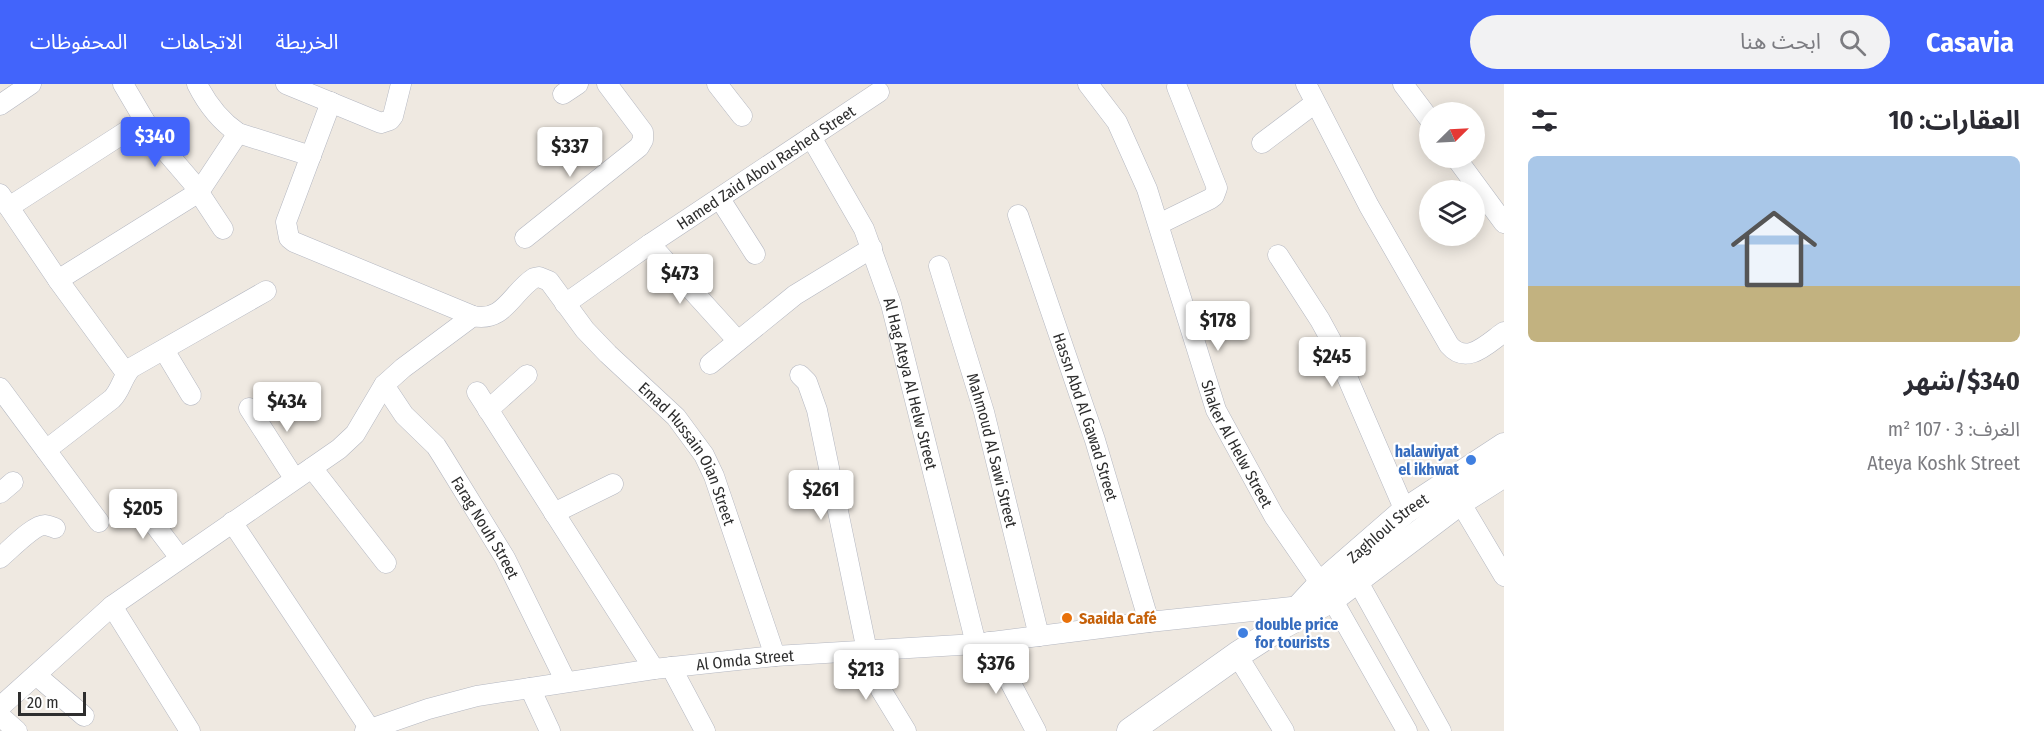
<!DOCTYPE html>
<html lang="ar">
<head>
<meta charset="utf-8">
<style>
	:root { --surface:#fff; --page:#f2f2f3; --text:#2b2b33; --muted:#7c7c81; --accent:#4264fb }
	body { margin:0; font-family:"Fira Sans Condensed","Noto Sans Arabic",sans-serif; background:var(--page); color:var(--text); direction:rtl; height:100vh; display:flex; flex-direction:column; font-size:22px; white-space:nowrap }
	* { box-sizing:border-box; margin:0 }
	p { font-size:20px; color:var(--muted) }
	.icon { flex:none; width:33px; height:33px; fill:none; stroke:currentColor; stroke-width:2; stroke-linecap:round; stroke-linejoin:round }
	.map { position:relative; flex:1; overflow:hidden; direction:ltr }
	.drawer { display:flex; flex-direction:column; background:var(--surface); width:540px }
	.drawer>* { flex:none }
	.needle { width:39px; rotate:66deg }
	.fabs { position:absolute; left:1419px; top:18px; display:grid; gap:12px }
	.fabs a { display:grid; place-items:center; width:66px; height:66px; border-radius:50%; background:var(--surface); box-shadow:0 3px 15px #0003; font-size:30px }
	.scale { position:absolute; left:18px; bottom:15px; width:68px; box-sizing:border-box; padding-left:6px; border:3px solid #2e2e2e; border-top:0; font-size:16px; line-height:21px; white-space:nowrap; color:#2e2e2e; -webkit-text-stroke:4px #fff; paint-order:stroke }
	.price { position:absolute; translate:-50% -51px; padding:0 14px; border-radius:6px; background:#fff; color:#222; font-size:20px; line-height:39px; filter:drop-shadow(0 2px 3px #0008) }
	.price::after { content:''; position:absolute; left:50%; top:36px; width:18px; height:14px; margin-left:-9px; background:inherit; clip-path:polygon(0 0,100% 0,50% 100%) }
	.price.selected { background:var(--accent); color:#fff }
	ul { padding:0; list-style:none }
	li { display:grid; align-content:center; gap:12px; height:318px; padding:0 24px }
	li span { display:grid; place-items:center; height:186px; border-radius:9px; color:#555 }
	li>.icon { margin-inline-start:auto }
	span .icon { width:108px; height:108px; fill:#fffc; stroke-width:1 }
	li b { font-size:26px }
	h2 { display:flex; justify-content:space-between; align-items:center; height:72px; padding:0 24px; font-size:26px }
	header { display:flex; align-items:center; gap:36px; box-sizing:border-box; height:84px; padding:0 30px; background:var(--accent); color:#fff }
	header strong { font-size:28px }
	nav { display:flex; gap:33px; margin-inline-start:auto; font-size:21px }
	.search { width:420px; height:54px; background:var(--page); display:flex; align-items:center; gap:15px; box-sizing:border-box; padding:0 21px; border-radius:33px; color:var(--muted); font-size:22px }
	main { display:flex; flex:1; min-height:0 }
	.map>svg:first-child { display:block }
	.lines { fill:none; stroke-linecap:round; stroke-linejoin:round }
	.minor-casing { stroke:#b4b7c1; stroke-width:21 }
	.tertiary-casing { stroke:#b4b7c1; stroke-width:27 }
	.minor { stroke:#fff; stroke-width:20 }
	.tertiary { stroke:#fff; stroke-width:26 }
	.shop-dot { fill:#3f7fe0; stroke:#fff; stroke-width:2 }
	.food-dot { fill:#e8710a; stroke:#fff; stroke-width:2 }
	.labels { text-anchor:middle; dominant-baseline:central; stroke-width:4.5; stroke-linejoin:round; paint-order:stroke }
	.street-label { font-size:16px; fill:#2e2e2e; stroke:#fff }
	.shop-label { font-size:16px; font-weight:bold; fill:#366cbe; stroke:#fff; text-anchor:end }
	.food-label { font-size:16px; font-weight:bold; fill:#c56008; stroke:#fff; text-anchor:start }
</style>
</head>
<body>
<header>
<strong>Casavia</strong>
<div class="search"><svg class="icon" aria-label="search" viewBox="0 0 24 24"><circle cx="10" cy="10" r="6"/><path d="M15 15l6 6"/></svg>ابحث هنا</div>
<nav><a>الخريطة</a><a>الاتجاهات</a><a>المحفوظات</a></nav>
</header>
<main>
<section class="drawer">
<h2>العقارات: 10<svg class="icon" aria-label="filters" viewBox="0 0 24 24"><path d="M4 7h16M4 17h16"/><circle cx="9" cy="7" r="2"/><circle cx="15" cy="17" r="2"/></svg></h2>
<ul>
<li><span style="background:linear-gradient(#a9c7e8 70%,#c2b280 0)"><svg class="icon" aria-label="home" viewBox="0 0 24 24"><path d="M3 11l9-7 9 7M6 9v11h12V9"/></svg></span><div><b>$340/شهر</b><p>الغرف: 3 · 107 m²</p><p>Ateya Koshk Street</p></div></li>
</ul>
</section>
<div class="map">
<svg width="1504" height="647" viewBox="0 0 1504 647">
	<rect width="100%" height="100%" fill="#efe9e1"/>
	<g class="lines">
		<defs>
			<g id="minor">
				<path d="M123,0L156,56L192,98L223,145"/>
				<path d="M197,0C207,20 219,36 238,49L311,72"/>
				<path d="M286,0L381,39L390,36L393,32L401,0"/>
				<path d="M717,0L742,32"/>
				<path id="s1" d="M1088,0L1117,38L1147,105L1216,326L1274,432L1321,500"/>
				<path d="M1306,0L1369,122L1449,261C1467,282 1487,260 1504,248"/>
				<path d="M1403,0L1430,36"/>
				<path d="M563,10L578,0"/>
				<path id="s2" d="M331,18L286,138L289,154L294,158L473,232C504,239 512,208 534,194L539,193L549,197L585,246L608,270L676,333L704,371L714,392L775,572"/>
				<path d="M0,21L31,0"/>
				<path id="s3" d="M811,53L864,145L891,220L976,560"/>
				<path d="M1262,59L1315,19"/>
				<path d="M1456,74L1504,139"/>
				<path d="M0,110L58,196L126,289"/>
				<path d="M720,115L755,170"/>
				<path d="M9,123L144,36"/>
				<path id="s4" d="M1018,131L1095,356L1149,538"/>
				<path d="M1159,140L1210,115L1214,112L1217,104L1177,3"/>
				<path d="M525,154L639,63L643,56V48L607,0"/>
				<path d="M650,160L737,256"/>
				<path d="M1278,171L1320,236L1332,258L1405,427"/>
				<path id="s5" d="M939,182L984,328L1039,552"/>
				<path d="M58,196L199,108L238,49"/>
				<path id="s6" d="M565,220L650,160L879,8"/>
				<path d="M164,266L191,311"/>
				<path d="M710,280L795,211L872,164"/>
				<path d="M800,291L807,298L817,326L867,567L881,606L906,647"/>
				<path id="s7" d="M384,301L404,331L436,362L443,373L505,474L566,598"/>
				<path d="M0,304L99,438"/>
				<path d="M477,308L654,585"/>
				<path d="M249,324L294,394"/>
				<path d="M488,326L527,291"/>
				<path d="M46,366L112,315C121,306 122,294 131,284L266,207"/>
				<path d="M312,384L386,479"/>
				<path d="M0,409L13,398"/>
				<path d="M136,416L180,474"/>
				<path d="M1460,418L1504,492"/>
				<path d="M554,429L613,400"/>
				<path d="M232,438L370,645"/>
				<path d="M0,474C10,466 33,441 45,441C47,441 52,443 55,444"/>
				<path d="M1357,496L1441,647"/>
				<path d="M1332,515L1407,647"/>
				<path d="M112,522L190,647"/>
				<path d="M989,558L1036,647"/>
				<path d="M1237,571L1284,647"/>
				<path d="M671,583L705,647"/>
				<path d="M36,591L84,632"/>
				<path d="M530,604L550,647"/>
				<path d="M0,623L112,522L339,365L355,350L384,301L403,284L473,232"/>
				<path d="M0,632L17,647"/>
				<path id="s8" d="M365,647L428,625L477,612L654,585L775,572L976,560L1149,538L1301,522L1309,528"/>
			</g>
			<g id="tertiary">
				<path id="s9" d="M1296,527L1321,500L1405,427L1504,362"/>
				<path d="M1130,647L1237,571L1284,541L1332,515L1460,418L1504,390"/>
			</g>
		</defs>
		<!-- minor casing -->
		<use href="#minor" class="minor-casing"/>
		<!-- tertiary casing -->
		<use href="#tertiary" class="tertiary-casing"/>
		<!-- minor -->
		<use href="#minor" class="minor"/>
		<!-- tertiary -->
		<use href="#tertiary" class="tertiary"/>
	</g>
	<!-- markers -->
	<g class="shop-dot">
		<circle cx="1471" cy="376" r="6"/>
		<circle cx="1243" cy="549" r="6"/>
	</g>
	<circle class="food-dot" cx="1067" cy="534" r="6"/>
	<g class="labels">
		<!-- street labels -->
		<g class="street-label">
			<text stroke="none"><textPath href="#s6" startOffset="243">Hamed Zaid Abou Rashed Street</textPath></text>
			<text stroke="none"><textPath href="#s3" startOffset="268">Al Hag Ateya Al Helw Street</textPath></text>
			<text stroke="none"><textPath href="#s4" startOffset="213">Hassn Abd Al Gawad Street</textPath></text>
			<text stroke="none"><textPath href="#s1" startOffset="392">Shaker Al Helw Street</textPath></text>
			<text stroke="none"><textPath href="#s5" startOffset="192">Mahmoud Al Sawi Street</textPath></text>
			<text stroke="none"><textPath href="#s2" startOffset="660">Emad Hussain Oian Street</textPath></text>
			<text stroke="none"><textPath href="#s7" startOffset="176">Farag Nouh Street</textPath></text>
			<text stroke="none"><textPath href="#s9" startOffset="124">Zaghloul Street</textPath></text>
			<text stroke="none"><textPath href="#s8" startOffset="388">Al Omda Street</textPath></text>
		</g>
		<!-- shop labels -->
		<g class="shop-label">
			<text x="1459" y="367">halawiyat<tspan x="1459" dy="18">el ikhwat</tspan></text>
			<text x="1255" y="540" text-anchor="start">double price<tspan x="1255" dy="18">for tourists</tspan></text>
		</g>
		<!-- food labels -->
		<g class="food-label">
			<text x="1079" y="534">Saaida Café</text>
		</g>
	</g>
</svg>
<div class="fabs">
<a><svg class="needle" viewBox="-14 -14 28 28"><path d="M0-13l5 13h-10z" fill="#e53935"/><path d="M0 13l5-13h-10z" fill="#7c7c81"/></svg></a>
<a><svg class="icon" aria-label="layers" viewBox="0 0 24 24"><path d="M12 4l9 5-9 5-9-5zM3 14l9 5 9-5"/></svg></a>
</div>
<div class="scale">20 m</div>
<b class="price selected" style="left:155px;top:84px">$340</b>
<b class="price" style="left:570px;top:94px">$337</b>
<b class="price" style="left:680px;top:221px">$473</b>
<b class="price" style="left:1218px;top:268px">$178</b>
<b class="price" style="left:1332px;top:304px">$245</b>
<b class="price" style="left:287px;top:349px">$434</b>
<b class="price" style="left:821px;top:437px">$261</b>
<b class="price" style="left:143px;top:456px">$205</b>
<b class="price" style="left:996px;top:611px">$376</b>
<b class="price" style="left:866px;top:617px">$213</b>
</div>
</main>
</body>
</html>
